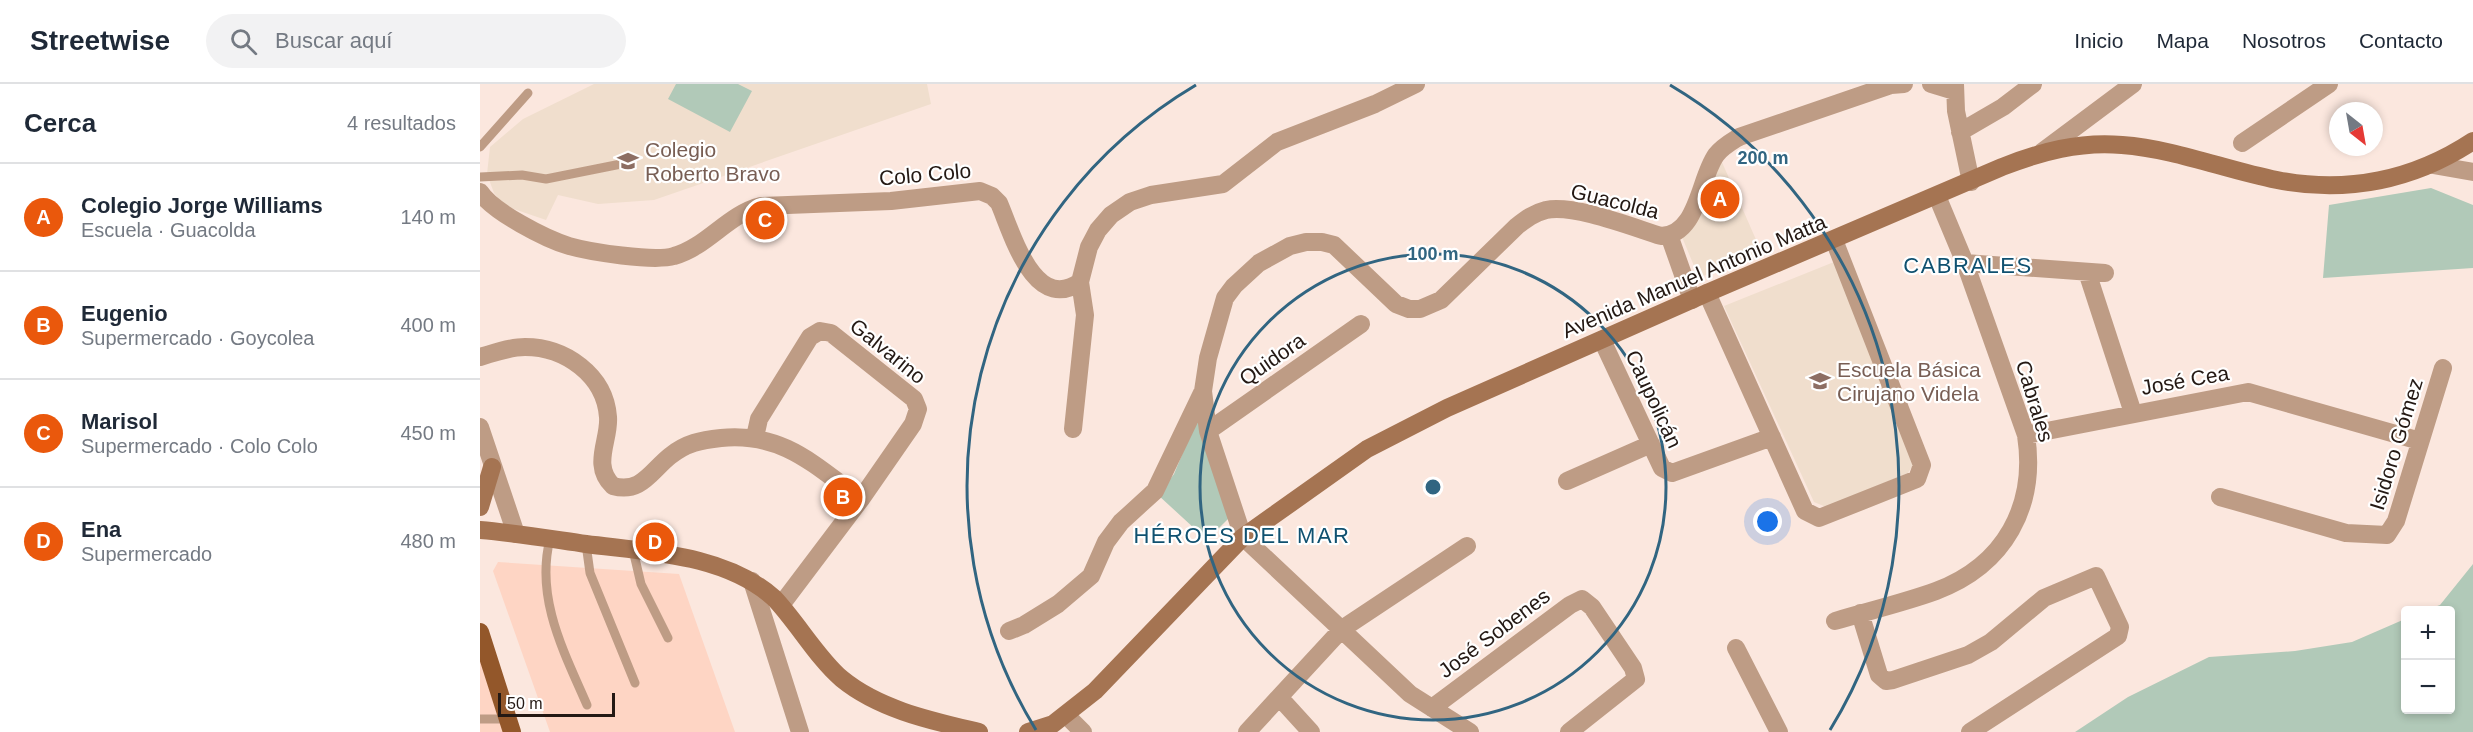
<!DOCTYPE html>
<html lang="es">
<head>
<meta charset="utf-8">
<style>
  :root { --surface:#fff; --page:#f2f2f3; --text:#1f2937; --muted:#747a83; --line:#e0e1e3; --accent:#ea580c }
  body { margin:0; font-family:Helvetica,sans-serif; background:var(--page); color:var(--text) }
  .controls { position:absolute; right:18px; bottom:18px; display:grid; overflow:hidden; border-radius:6px; box-shadow:0 3px 9px #0003 }
  .controls button { width:54px; height:54px; display:grid; place-items:center; padding:0; border:0; border-bottom:2px solid var(--line); background:var(--surface); color:var(--text); font:30px sans-serif }
  .compass { position:absolute; left:1849px; top:18px; width:54px; height:54px; border-radius:50%; background:var(--surface); box-shadow:0 3px 9px #0003; rotate:149deg }
  .scale { position:absolute; left:18px; bottom:15px; width:117px; box-sizing:border-box; padding-left:6px; border:3px solid #241914; border-top:0; font-size:16px; line-height:21px; white-space:nowrap; color:#241914; -webkit-text-stroke:4px #fff; paint-order:stroke }
  .you { position:absolute; left:1288px; top:438px; width:21px; height:21px; margin:-15px; border:4px solid #fff; border-radius:50%; background:#1a73e8; box-shadow:0 0 0 9px #1a73e833 }
  .badge { display:grid; place-items:center; width:39px; height:39px; border-radius:50%; background:var(--accent); color:#fff; font-size:20px; font-weight:700 }
  .pin { position:absolute; translate:-50% -50%; border:3px solid #fff; box-shadow:0 2px 6px #0006 }
  .list { margin:0; padding:0; list-style:none }
  h2 { display:flex; justify-content:space-between; align-items:center; height:78px; margin:0; padding:0 24px; font-size:26px }
  h2 small { font-size:20px; font-weight:400; color:var(--muted) }
  .list li { display:grid; grid-template-columns:39px 1fr auto; gap:18px; align-items:center; box-sizing:border-box; height:108px; padding:0 24px; border-top:2px solid var(--line) }
  .list b { display:block; font-size:22px; white-space:nowrap }
  .list p { margin:0; font-size:20px; white-space:nowrap; color:var(--muted) }
  .list em { font-size:20px; font-style:normal; color:var(--muted) }
  .icon { flex:none; width:33px; height:33px; fill:none; stroke:currentColor; stroke-width:2; stroke-linecap:round; stroke-linejoin:round }
  .map { position:relative; flex:none; width:1993px; height:648px; overflow:hidden }
  header { display:flex; align-items:center; gap:36px; box-sizing:border-box; height:84px; padding:0 30px; background:var(--surface); border-bottom:2px solid var(--line) }
  header strong { font-size:28px }
  nav { display:flex; gap:33px; margin-inline-start:auto; font-size:21px }
  .search { width:420px; height:54px; background:var(--page); display:flex; align-items:center; gap:15px; box-sizing:border-box; padding:0 21px; border-radius:33px; color:var(--muted); font-size:22px }
  main { display:flex }
  aside { flex:1; background:var(--surface) }
  .map>svg:first-child { display:block }
  .built { fill:#fed5c4 }
  .education { fill:#f0decd }
  .green { fill:#b1c9b8 }
  .lines { fill:none; stroke-linecap:round; stroke-linejoin:round }
  .service { stroke:#be9c85; stroke-width:9 }
  .minor { stroke:#be9c85; stroke-width:18 }
  .tertiary { stroke:#be9c85; stroke-width:18 }
  .secondary { stroke:#a57452; stroke-width:18 }
  .primary { stroke:#93572a; stroke-width:18 }
  .ring { fill:none; stroke:#316581; stroke-width:3 }
  .labels { text-anchor:middle; dominant-baseline:central; stroke-width:4.5; stroke-linejoin:round; paint-order:stroke }
  .education-label { font-size:21px; fill:#785e54; stroke:#fff; text-anchor:start }
  .street-label { font-size:21px; fill:#241914; stroke:#fff }
  .neighbourhood-label { font-size:22px; letter-spacing:1.5px; fill:#105170; stroke:#fff }
  .centre { fill:#316581; stroke:#fff; stroke-width:3 }
  .ring-label { font-size:18px; text-anchor:middle; font-weight:bold; fill:#316581; stroke:#fff; stroke-width:4.5; stroke-linejoin:round; paint-order:stroke }
</style>
</head>
<body>
<header>
<strong>Streetwise</strong>
<div class="search"><svg class="icon" aria-label="search" viewBox="0 0 24 24"><circle cx="10" cy="10" r="6"/><path d="M15 15l6 6"/></svg>Buscar aquí</div>
<nav><a>Inicio</a><a>Mapa</a><a>Nosotros</a><a>Contacto</a></nav>
</header>
<main>
<aside>
<h2>Cerca<small>4 resultados</small></h2>
<ul class="list">
<li><span class="badge">A</span><div><b>Colegio Jorge Williams</b><p>Escuela · Guacolda</p></div><em>140 m</em></li>
<li><span class="badge">B</span><div><b>Eugenio</b><p>Supermercado · Goycolea</p></div><em>400 m</em></li>
<li><span class="badge">C</span><div><b>Marisol</b><p>Supermercado · Colo Colo</p></div><em>450 m</em></li>
<li><span class="badge">D</span><div><b>Ena</b><p>Supermercado</p></div><em>480 m</em></li>
</ul>
</aside>
<div class="map">
<svg width="1993" height="648" viewBox="0 0 1993 648">
  <rect width="100%" height="100%" fill="#fbe7de"/>
  <!-- built -->
  <path class="built" d="M18,478L199,490L255,648H70L13,487Z
    M0,576L23,648H0Z"/>
  <!-- education -->
  <path class="education" d="M114,0H447L451,20L174,116L118,120L78,111L66,136L25,122L14,109L7,90L10,63L43,35Z
    M1241,76L1281,167L1219,194L1202,153Z
    M1354,178L1433,381L1428,389L1346,423L1334,418L1244,222Z"/>
  <!-- green -->
  <path class="green" d="M196,0H258L272,7L250,48L188,15Z
    M1951,104L1993,121V184L1843,194L1849,121Z
    M718,332L749,434L727,456L678,411L694,390Z
    M1993,480V648H1595L1648,613L1729,573L1815,567L1872,558L1925,535L1926,626H1970V526H1946L1960,521Z"/>
  <g class="lines">
    <!-- service -->
    <path class="service" d="M0,63L48,9
      M0,93L42,91L66,95L146,79
      M70,455C55,514 84,568 107,621
      M106,460L110,489L155,599
      M153,466L161,500L188,554
      M0,635H27"/>
    <!-- minor -->
    <path class="minor" d="M1451,0L1474,7
      M1475,0L1476,27L1491,98
      M1480,48L1523,23L1553,0
      M1762,59L1849,0
      M1562,68L1653,0
      M1953,81L1993,88
      M0,108C13,128 66,155 89,162C110,168 174,178 194,172C227,163 248,130 281,122L411,117L500,107L512,112L519,119C532,149 554,230 600,198L609,163L618,146L631,131L650,118L671,111L743,100L797,58L895,20L936,0
      M1189,151L1212,216
      M1485,179L1625,189
      M1607,188L1653,329
      M1227,209L1325,427L1339,434L1437,395L1442,381L1354,156
      M1122,256L1182,384L1192,389L1292,353
      M0,273C14,269 29,263 45,263C85,263 125,291 128,333C130,356 111,381 133,402C161,410 171,387 190,372C206,359 221,356 241,354C303,348 334,381 381,415
      M593,345L605,231L600,198
      M728,347L881,240
      M1546,351L1768,308L1940,357
      M275,353L279,335L330,253L340,247L351,249L434,315L438,325L433,340L381,415L301,521
      M1087,397L1171,360
      M1740,413L1866,449L1907,451L1916,437L1963,284
      M272,497L320,648
      M1380,529L1399,591L1406,597L1413,596L1488,571L1511,558L1564,514L1616,492L1640,543L1638,552L1490,648
      M1355,537C1388,527 1423,519 1456,507C1525,481 1557,422 1546,351L1485,179L1457,112
      M529,547L544,541L578,520L611,492L626,458L641,438L675,407L722,309
      M1256,564L1299,648
      M800,614L831,648
      M952,624L1090,521L1102,515L1112,523L1153,584L1156,595L1089,648
      M587,632L603,648
      M767,648L862,545L987,462
      M990,648L930,610L763,453L728,347L723,307L728,274L745,214L754,202L779,179L810,162L826,158H842L854,161L916,220L929,225H940L961,216L1037,142C1046,135 1054,129 1066,126C1094,120 1152,143 1181,152C1218,151 1219,95 1236,71C1242,63 1251,58 1259,53L1411,1L1424,0"/>
    <!-- tertiary -->
    <path class="tertiary" d="M0,343L36,450"/>
    <!-- secondary -->
    <path class="secondary" d="M0,423L12,383
      M0,446C35,449 71,455 106,460C168,468 245,470 294,514C317,538 338,575 362,595C400,626 453,637 499,648
      M548,648L573,640L615,607L763,453L887,365L967,324L1227,209L1522,83C1560,68 1600,57 1642,61C1695,65 1746,86 1797,96C1867,110 1934,96 1993,57"/>
    <!-- primary -->
    <path class="primary" d="M0,548L32,648"/>
  </g>
  <!-- distance rings -->
  <g class="ring">
    <circle cx="953" cy="403" r="233"/>
    <path d="M556 646A466 466 0 0 1 716 1M1190 1A466 466 0 0 1 1350 646"/>
  </g>
  <!-- icons -->
  <defs>
    <symbol id="school-bare" viewBox="-9 -9 18 18"><path d="M0-5L7-2L0 1L-7-2ZM-4 1L0 2.5L4 1V4Q0 6-4 4Z" fill="#8d6e63" stroke="#fff" stroke-width="2.5" paint-order="stroke"/></symbol>
  </defs>
  <g fill-rule="evenodd">
    <use href="#school-bare" x="133" y="62" width="30" height="30"/>
    <use href="#school-bare" x="1325" y="282" width="30" height="30"/>
  </g>
  <g class="labels">
    <!-- education labels -->
    <g class="education-label">
      <text x="165" y="65">Colegio<tspan x="165" dy="24">Roberto Bravo</tspan></text>
      <text x="1357" y="285">Escuela Básica<tspan x="1357" dy="24">Cirujano Videla</tspan></text>
    </g>
    <!-- street labels -->
    <g class="street-label">
      <text transform="translate(445 90) rotate(-5)">Colo Colo</text>
      <text transform="translate(1135 117) rotate(14)">Guacolda</text>
      <text transform="translate(1214 192) rotate(-23)">Avenida Manuel Antonio Matta</text>
      <text transform="translate(408 267) rotate(39)">Galvarino</text>
      <text transform="translate(792 275) rotate(-35)">Quidora</text>
      <text transform="translate(1705 296) rotate(-10)">José Cea</text>
      <text transform="translate(1174 315) rotate(65)">Caupolicán</text>
      <text transform="translate(1555 317) rotate(73)">Cabrales</text>
      <text transform="translate(1916 360) rotate(-73)">Isidoro Gómez</text>
      <text transform="translate(1014 549) rotate(-37)">José Sobenes</text>
    </g>
    <!-- neighbourhood labels -->
    <g class="neighbourhood-label">
      <text x="1488" y="181">CABRALES</text>
      <text x="762" y="451">HÉROES DEL MAR</text>
    </g>
  </g>
  <circle cx="953" cy="403" r="9" class="centre"/>
  <g class="ring-label">
    <text x="1283" y="80">200 m</text>
    <text x="953" y="176">100 m</text>
  </g>
</svg>
<div class="controls">
<button>+</button>
<button>−</button>
</div>
<svg class="compass" viewBox="-18 -18 36 36"><path d="M0-13l5 13h-10z" fill="#e53935"/><path d="M0 13l5-13h-10z" fill="#747a83"/></svg>
<div class="scale">50 m</div>
<div class="you"></div>
<div class="pin badge" style="left:1240px;top:115px">A</div>
<div class="pin badge" style="left:363px;top:413px">B</div>
<div class="pin badge" style="left:285px;top:136px">C</div>
<div class="pin badge" style="left:175px;top:458px">D</div>
</div>
</main>
</body>
</html>
